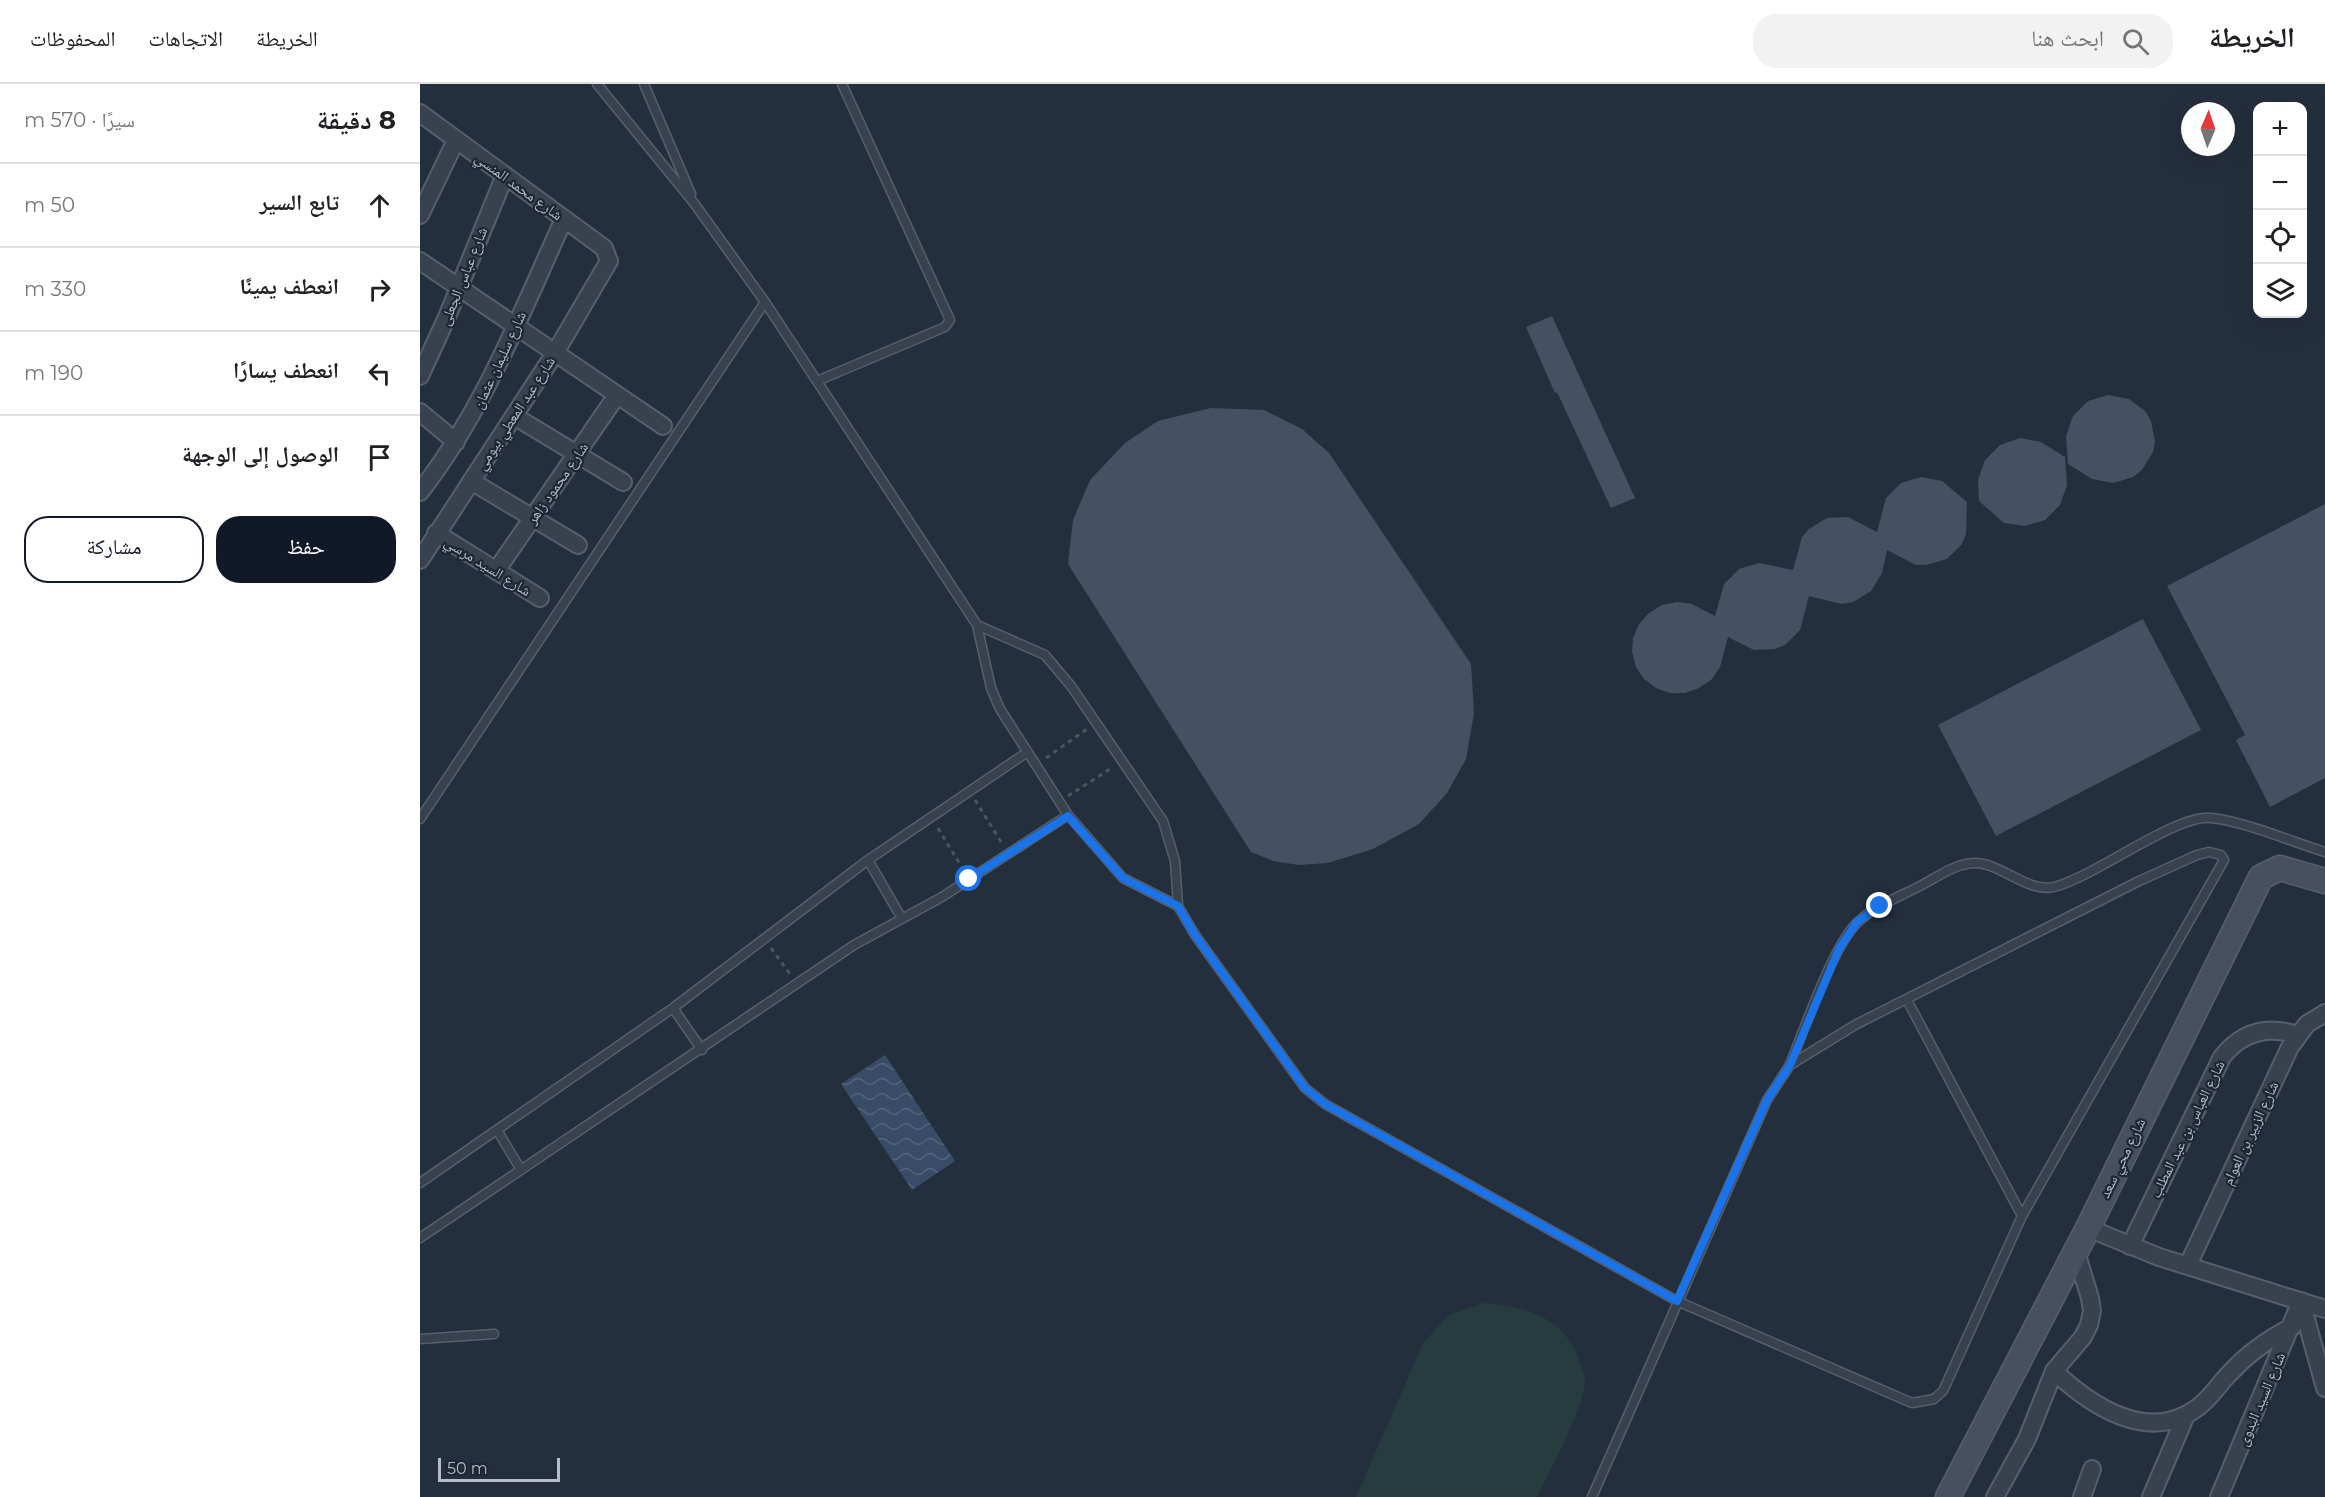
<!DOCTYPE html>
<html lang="ar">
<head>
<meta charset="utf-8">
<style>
  :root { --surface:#fff; --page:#f2f2f2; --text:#202124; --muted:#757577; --line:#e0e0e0; --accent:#111827 }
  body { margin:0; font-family:Montserrat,"Noto Naskh Arabic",sans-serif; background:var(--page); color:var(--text); direction:rtl }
  .controls { position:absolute; right:18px; top:18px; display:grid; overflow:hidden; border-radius:12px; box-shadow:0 6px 24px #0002 }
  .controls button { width:54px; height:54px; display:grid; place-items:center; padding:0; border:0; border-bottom:2px solid var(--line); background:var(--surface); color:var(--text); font:30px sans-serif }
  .compass { position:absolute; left:1761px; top:18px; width:54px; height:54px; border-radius:50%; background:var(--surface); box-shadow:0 6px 24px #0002; rotate:2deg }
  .scale { position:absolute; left:18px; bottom:15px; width:122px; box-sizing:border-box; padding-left:6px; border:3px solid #b4bcc9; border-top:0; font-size:16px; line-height:21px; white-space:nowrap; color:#b4bcc9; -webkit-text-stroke:4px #1d2633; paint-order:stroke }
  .stop { position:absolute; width:18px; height:18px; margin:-14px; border:4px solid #1a73e8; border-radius:50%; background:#fff }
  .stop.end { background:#1a73e8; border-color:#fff; box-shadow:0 2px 6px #0008 }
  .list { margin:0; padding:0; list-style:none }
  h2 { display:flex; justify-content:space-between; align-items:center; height:78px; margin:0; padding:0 24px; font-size:26px }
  h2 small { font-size:20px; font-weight:400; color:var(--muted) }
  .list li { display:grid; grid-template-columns:39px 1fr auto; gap:18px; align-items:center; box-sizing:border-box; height:84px; padding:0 24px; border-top:2px solid var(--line) }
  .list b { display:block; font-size:22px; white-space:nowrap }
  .list em { font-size:20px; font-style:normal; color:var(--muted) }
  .actions { display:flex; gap:12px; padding:18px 24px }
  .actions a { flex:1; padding:14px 0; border:2px solid var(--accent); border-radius:24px; text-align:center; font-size:21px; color:var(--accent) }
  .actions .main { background:var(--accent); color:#fff }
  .icon { flex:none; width:33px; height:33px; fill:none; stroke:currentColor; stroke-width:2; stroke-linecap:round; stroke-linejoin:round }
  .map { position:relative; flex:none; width:1905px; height:1413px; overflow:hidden; direction:ltr }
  header { display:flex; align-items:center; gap:36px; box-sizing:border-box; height:84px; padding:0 30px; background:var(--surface); border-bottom:2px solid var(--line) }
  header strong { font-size:28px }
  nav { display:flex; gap:33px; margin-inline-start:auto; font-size:21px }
  .search { width:420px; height:54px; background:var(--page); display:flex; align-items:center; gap:15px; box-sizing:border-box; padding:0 21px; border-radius:24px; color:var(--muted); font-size:22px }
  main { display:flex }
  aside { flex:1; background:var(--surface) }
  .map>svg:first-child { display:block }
  .green { fill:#263c3f }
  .water { fill:url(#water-waves) }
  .building { fill:#455162 }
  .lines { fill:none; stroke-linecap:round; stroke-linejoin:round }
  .lane-casing { stroke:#565f6c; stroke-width:11 }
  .street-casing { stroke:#565f6c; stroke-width:20 }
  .secondary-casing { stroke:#565f6c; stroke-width:27 }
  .path { stroke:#44595c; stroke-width:3; stroke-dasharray:4.5 4.5; stroke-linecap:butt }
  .lane { stroke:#38414e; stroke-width:8 }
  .street { stroke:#38414e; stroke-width:16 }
  .secondary { stroke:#465061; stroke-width:24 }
  .route { stroke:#1a73e8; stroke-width:8 }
  .labels { text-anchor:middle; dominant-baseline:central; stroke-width:4.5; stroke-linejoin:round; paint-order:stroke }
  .street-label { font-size:15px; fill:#b4bcc9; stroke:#1d2633 }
</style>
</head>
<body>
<header>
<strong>الخريطة</strong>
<div class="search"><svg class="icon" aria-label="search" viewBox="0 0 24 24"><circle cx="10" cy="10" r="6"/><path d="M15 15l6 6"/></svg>ابحث هنا</div>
<nav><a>الخريطة</a><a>الاتجاهات</a><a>المحفوظات</a></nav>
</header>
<main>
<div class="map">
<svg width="1905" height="1413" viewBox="0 0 1905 1413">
  <defs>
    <pattern id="water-waves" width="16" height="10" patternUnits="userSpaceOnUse" patternTransform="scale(1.5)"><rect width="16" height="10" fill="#394c67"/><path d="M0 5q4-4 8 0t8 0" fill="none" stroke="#53647b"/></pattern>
  </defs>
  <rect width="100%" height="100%" fill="#242f3e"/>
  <!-- green -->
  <path class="green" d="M1064,1219C1105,1222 1145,1234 1159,1276C1161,1282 1165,1289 1165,1294C1166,1322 1130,1385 1117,1413H936L1003,1259L1029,1231Z"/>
  <!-- water -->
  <path class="water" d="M465,971L535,1077L492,1106L421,1000Z"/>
  <!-- building -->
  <path class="building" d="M1132,232L1215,414L1191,424L1137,308L1135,309L1106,243Z
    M1688,311L1709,315L1726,328L1731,337L1735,358L1733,368L1722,386L1713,393L1693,399L1672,395L1648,380L1646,352L1653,332L1668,317Z
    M791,324L844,326L882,345L909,369L1051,580L1054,629L1046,675L1027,709L999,740L953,765L908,779L879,781L853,777L831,768L648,480L653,436L670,396L705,359L738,337Z
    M1600,354L1621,358L1645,373L1647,401L1640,421L1625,436L1605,442L1584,439L1559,417L1558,396L1565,376L1580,361Z
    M1501,393L1522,397L1547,418L1546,450L1542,460L1527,475L1506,481H1496L1467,466L1462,489L1451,507L1433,518L1422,520L1389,512L1380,546L1365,561L1355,565L1334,566L1308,553L1300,583L1291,596L1279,604L1265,609H1250L1236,604L1224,595L1216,583L1212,568L1213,554L1219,540L1229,529L1242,521L1257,518L1272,520L1295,532L1304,500L1319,485L1339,479L1373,486L1382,453L1389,445L1407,434L1428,433L1457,448L1466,414L1481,399Z
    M1905,420V694L1850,723L1816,656L1825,651L1747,502Z
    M1723,535L1781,646L1576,752L1518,641Z"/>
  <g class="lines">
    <defs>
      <path id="lane" d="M177,0L274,119L345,218L557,541L571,604L580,625L648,731L703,794L758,822
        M224,0L271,110
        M397,297L525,243L530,236L422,0
        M557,541L625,571L651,602L743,737L755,777L758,822L775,851L885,1004L905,1020L1257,1217L1492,1319L1514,1315L1523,1307L1602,1132L1804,776L1801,771L1789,768L1777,771L1719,797L1435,941L1370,981L1347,1016L1172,1413
        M0,735L345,218
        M448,776L481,833
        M1487,916L1602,1132
        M253,924L282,966
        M1370,980C1384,947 1414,858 1439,837C1457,821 1481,812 1502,801C1519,792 1536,779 1556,779C1582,780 1608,809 1634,803C1676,792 1756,730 1791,734C1823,737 1873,758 1905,768
        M77,1046L101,1086
        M0,1099L253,924L448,776L606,669
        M0,1154L434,861L522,813L648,731
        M0,1255L74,1250"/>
      <path id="street" d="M0,29L184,164L189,177L135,269L0,476
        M0,131L36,56
        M0,177L243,342
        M0,292L27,233L85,91
        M0,328L36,358
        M94,332L203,398
        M51,397L158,461
        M0,408C64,326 101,229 144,135
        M16,449L120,514
        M76,487L197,311
        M1668,1144L1739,1173L1905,1225
        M1710,1162L1802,973C1822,948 1847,941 1877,951
        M1768,1181L1870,963L1887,940L1905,929
        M1881,1217L1905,1304
        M1634,1287C1671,1322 1728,1360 1777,1324C1790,1315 1798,1301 1809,1290C1827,1270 1848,1255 1872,1243
        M1575,1413L1607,1355L1634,1287L1663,1253L1669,1241L1672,1227L1670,1214L1656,1168
        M1662,1413L1672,1385
        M1731,1413L1766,1331
        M1799,1413L1881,1217"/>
      <path id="secondary" d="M1528,1413L1668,1144L1841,793L1860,784L1905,797"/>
    </defs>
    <!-- lane casing -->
    <use href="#lane" class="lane-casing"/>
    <!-- street casing -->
    <use href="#street" class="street-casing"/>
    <!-- secondary casing -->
    <use href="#secondary" class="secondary-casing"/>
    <!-- path -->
    <path class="path" d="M626,674L667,645
      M648,712L693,683
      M555,716L583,761
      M518,744L544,787
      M351,864L370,890"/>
    <!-- lane -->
    <use href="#lane" class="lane"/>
    <!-- street -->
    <use href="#street" class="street"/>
    <!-- secondary -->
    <use href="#secondary" class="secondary"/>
  </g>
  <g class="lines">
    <!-- route -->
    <path class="route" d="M549,795L648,732L703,794L758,822L775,851L885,1004L905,1020L1257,1217L1347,1016L1370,981L1419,865L1437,838L1460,822"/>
  </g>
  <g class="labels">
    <!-- street labels -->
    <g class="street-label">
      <text transform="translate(99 102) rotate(36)">شارع محمد المنسي</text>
      <text transform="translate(43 192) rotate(-68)">شارع عباس الجعلى</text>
      <text transform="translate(79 276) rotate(-65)">شارع سليمان عثمان</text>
      <text transform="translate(95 329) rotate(-57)">شارع عبد المعطي بيومي</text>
      <text transform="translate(137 399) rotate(-55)">شارع محمود زاهر</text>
      <text transform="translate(68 482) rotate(32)">شارع السيد مرسي</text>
      <text transform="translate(1767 1045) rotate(-64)">شارع العباس بن عبد المطلب</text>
      <text transform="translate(1830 1049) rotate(-65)">شارع الزبير بن العوام</text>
      <text transform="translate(1702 1074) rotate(-64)">شارع محي سعد</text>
      <text transform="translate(1841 1315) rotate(-67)">شارع السيد البدوى</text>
    </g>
  </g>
</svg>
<div class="controls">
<button>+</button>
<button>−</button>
<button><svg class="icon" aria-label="locate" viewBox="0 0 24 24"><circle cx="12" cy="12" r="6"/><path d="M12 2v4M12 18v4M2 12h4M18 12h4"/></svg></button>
<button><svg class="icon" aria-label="layers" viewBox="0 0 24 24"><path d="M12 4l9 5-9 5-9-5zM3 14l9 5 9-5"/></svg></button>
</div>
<svg class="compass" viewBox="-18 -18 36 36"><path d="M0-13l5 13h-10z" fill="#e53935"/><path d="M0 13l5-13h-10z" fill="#757577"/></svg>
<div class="scale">50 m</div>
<div class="stop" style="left:549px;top:795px"></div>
<div class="stop end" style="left:1460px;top:822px"></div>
</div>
<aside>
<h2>8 دقيقة<small>سيرًا · 570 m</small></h2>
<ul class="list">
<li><svg class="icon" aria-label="ahead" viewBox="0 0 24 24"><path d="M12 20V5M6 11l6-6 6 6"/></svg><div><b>تابع السير</b></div><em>50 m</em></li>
<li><svg class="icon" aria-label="right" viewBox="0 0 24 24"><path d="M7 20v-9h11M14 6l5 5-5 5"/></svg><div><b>انعطف يمينًا</b></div><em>330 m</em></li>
<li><svg class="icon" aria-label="left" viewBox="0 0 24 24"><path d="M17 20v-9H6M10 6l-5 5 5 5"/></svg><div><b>انعطف يسارًا</b></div><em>190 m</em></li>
<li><svg class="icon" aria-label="arrive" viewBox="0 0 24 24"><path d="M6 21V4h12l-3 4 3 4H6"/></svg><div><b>الوصول إلى الوجهة</b></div></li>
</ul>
<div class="actions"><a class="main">حفظ</a><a>مشاركة</a></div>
</aside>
</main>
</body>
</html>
